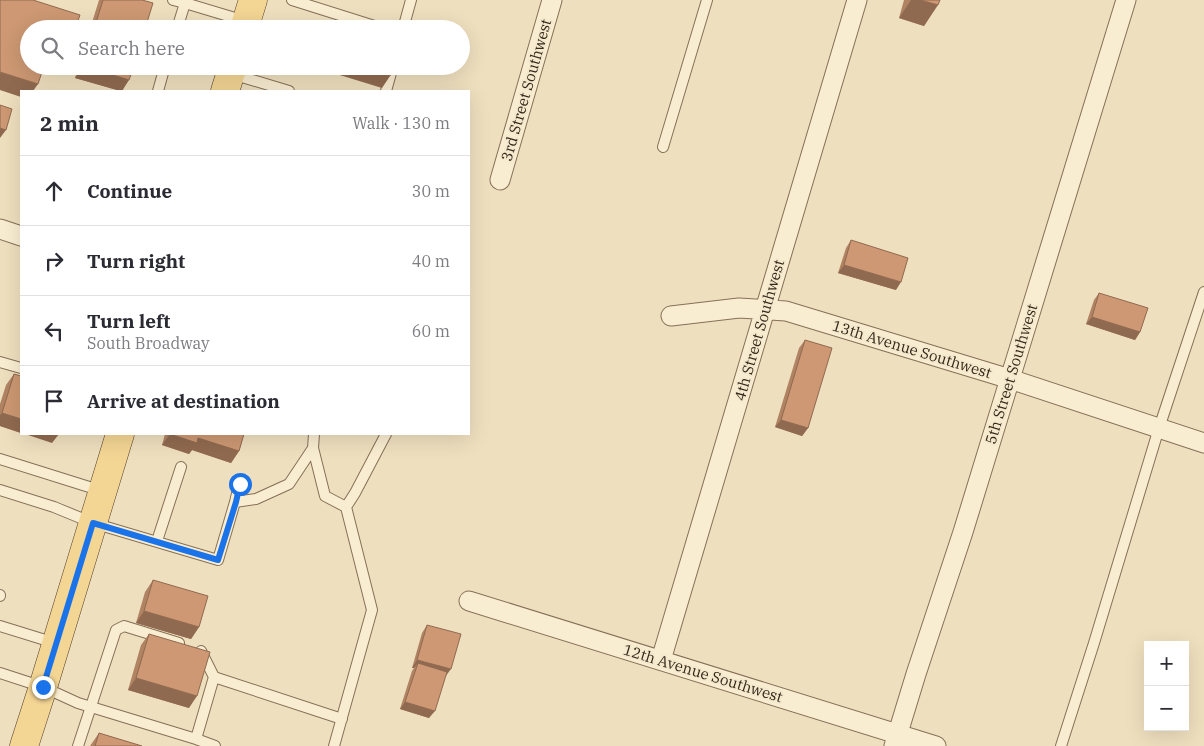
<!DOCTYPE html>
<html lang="en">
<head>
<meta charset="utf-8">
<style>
  :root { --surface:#fff; --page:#f7f7f7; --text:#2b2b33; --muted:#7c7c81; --line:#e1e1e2 }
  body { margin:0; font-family:"IBM Plex Serif",serif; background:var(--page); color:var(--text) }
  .controls { position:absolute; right:15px; bottom:15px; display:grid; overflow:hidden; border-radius:0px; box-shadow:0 5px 20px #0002 }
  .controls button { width:45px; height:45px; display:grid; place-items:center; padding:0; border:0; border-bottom:1px solid var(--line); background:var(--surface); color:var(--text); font:25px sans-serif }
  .stop { position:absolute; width:15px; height:15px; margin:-11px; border:4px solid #1a73e8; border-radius:50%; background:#fff }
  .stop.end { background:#1a73e8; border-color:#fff; box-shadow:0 1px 5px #0008 }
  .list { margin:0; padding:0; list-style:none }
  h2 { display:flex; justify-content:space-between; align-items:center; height:65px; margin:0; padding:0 20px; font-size:21px }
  h2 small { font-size:16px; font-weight:400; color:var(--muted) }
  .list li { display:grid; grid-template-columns:32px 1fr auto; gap:15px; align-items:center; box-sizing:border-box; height:70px; padding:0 20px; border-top:1px solid var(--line) }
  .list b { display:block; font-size:19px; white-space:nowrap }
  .list p { margin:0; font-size:16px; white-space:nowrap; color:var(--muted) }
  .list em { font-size:16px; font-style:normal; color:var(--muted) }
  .icon { flex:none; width:28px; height:28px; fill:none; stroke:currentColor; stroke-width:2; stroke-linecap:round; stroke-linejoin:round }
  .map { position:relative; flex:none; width:1204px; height:746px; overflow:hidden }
  .search { position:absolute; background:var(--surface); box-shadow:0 5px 20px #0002; left:20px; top:20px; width:450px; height:55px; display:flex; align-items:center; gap:12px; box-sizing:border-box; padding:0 18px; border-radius:28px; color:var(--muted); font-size:19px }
  .panel { position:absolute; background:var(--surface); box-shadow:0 5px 20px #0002; left:20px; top:90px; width:450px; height:345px; border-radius:0px }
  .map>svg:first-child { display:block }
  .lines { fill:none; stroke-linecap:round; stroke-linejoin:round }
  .lane-casing { stroke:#867057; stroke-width:12 }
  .street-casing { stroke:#867057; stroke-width:21 }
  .primary-casing { stroke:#533e2b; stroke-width:29 }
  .lane { stroke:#f9edd1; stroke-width:10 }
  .street { stroke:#f9edd1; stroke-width:19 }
  .primary { stroke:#f3d594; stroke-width:28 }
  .wall { fill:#b08363 }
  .shaded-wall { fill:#906a50 }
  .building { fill:#cd9873; stroke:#906a50 }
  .route { stroke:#1a73e8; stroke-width:6 }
  .labels { text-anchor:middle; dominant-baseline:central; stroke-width:4; stroke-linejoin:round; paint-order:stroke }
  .street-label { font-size:15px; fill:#35281b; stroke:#f5e9cd }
</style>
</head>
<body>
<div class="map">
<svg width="1204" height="746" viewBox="0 0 1204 746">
  <rect width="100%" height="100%" fill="#eedfbe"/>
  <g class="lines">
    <defs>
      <path id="lane" d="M173,0L185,3L177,29
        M292,0L384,29
        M185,3L245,21
        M403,29L411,0
        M232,74L289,91
        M158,91L165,66
        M386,91L393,66
        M663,147L707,0
        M0,362L21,368
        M314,434L313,448L325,496L346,507
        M0,459L102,491
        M0,490L54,507L93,523L218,560L235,502L239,485
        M235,502L256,499L289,484L313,448
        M346,507L355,493L386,434
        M157,541L181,467
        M0,595V596
        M0,626L55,643
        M0,673L43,687L78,703L196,739L215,746
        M214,677L342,719
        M196,739L214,677L201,651
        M78,746L116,630L124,626L179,643
        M334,746L372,610L346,507
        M1061,746L1094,643L1159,428L1204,292"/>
      <path id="street" d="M500,180L552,0
        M0,229L21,236
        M671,316L739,308L786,311L1010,379L1204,443
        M469,601L936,746
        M661,660L857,0
        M894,746L916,674L963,532L1126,0"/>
      <path id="primary" d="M244,29L253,0
        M225,91L233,66
        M24,746L43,687L120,434"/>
    </defs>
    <!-- lane casing -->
    <use href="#lane" class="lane-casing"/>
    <!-- street casing -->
    <use href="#street" class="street-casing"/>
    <!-- primary casing -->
    <use href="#primary" class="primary-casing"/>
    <!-- lane -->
    <use href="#lane" class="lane"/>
    <!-- street -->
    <use href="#street" class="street"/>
    <!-- primary -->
    <use href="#primary" class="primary"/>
  </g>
  <!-- wall -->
  <path class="wall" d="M99,0H142L145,29H90Z
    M904,0H940L924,26L899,18Z
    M79,66H134L122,91L75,78Z
    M851,240L896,290L838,273L846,248Z
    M1099,293L1140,332L1135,340L1086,324L1094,300Z
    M805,340L808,428L802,436L775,427L799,348Z
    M14,374L21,433L0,426V404L6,385Z
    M165,434H244L239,451L231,463L192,450L189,454L162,445Z
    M153,580L199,627L191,639L136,623L145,592Z
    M427,625L445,677L429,718L400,709L412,671L414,668H412L422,633Z
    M149,634L189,708L128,690L141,645Z
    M99,733L142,746H90Z"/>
  <!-- shaded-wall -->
  <path class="shaded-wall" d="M911,0H920L938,5L924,26L899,18Z
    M40,66H60L56,71Z
    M83,66L129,80L122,91H120L75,78Z
    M319,66H356L390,76L382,88L317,68Z
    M0,72L38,84L33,91H21V97L0,90Z
    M0,128L6,130L0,138Z
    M844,265L901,282L896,290L838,273Z
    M1092,317L1140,332L1135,340L1086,324Z
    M2,413L21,419V433L0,426V415Z
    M781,420L808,428L802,436L775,427Z
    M25,434H59L52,443Z
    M170,434L198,438L239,451L231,463L192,450L189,454L162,445Z
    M144,611L199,627L191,639L136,623Z
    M417,660L451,669L445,677L418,663L414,668H412Z
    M136,678L197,696L189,708L128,690Z
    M405,702L435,711L429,718L400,709Z"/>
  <!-- building -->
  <path class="building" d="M0,0H33L80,15L75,29H29V66H44L38,84L0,72Z
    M103,0H142L153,3L145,29H94Z
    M920,0H940L938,5Z
    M336,23L355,29H334Z
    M84,66H134L129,80Z
    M356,66H393L390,76Z
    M0,105L12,109L6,130L0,128Z
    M851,240L908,258L901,282L844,265Z
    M1099,293L1148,308L1140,332L1092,317Z
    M805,340L832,348L808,428L781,420Z
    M14,374L21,376V419L2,413Z
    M170,434H244L239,451L198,438L197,443Z
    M153,580L208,596L199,627L144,611Z
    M427,625L461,634L451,669L417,660Z
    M149,634L210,652L197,696L136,678Z
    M418,663L447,672L435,711L405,702Z
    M99,733L142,746H95Z"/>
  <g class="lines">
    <!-- route -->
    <path class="route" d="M43,687L93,523L218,560L236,502L240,484"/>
  </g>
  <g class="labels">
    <!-- street labels -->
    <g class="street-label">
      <text transform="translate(526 90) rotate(-74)">3rd Street Southwest</text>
      <text transform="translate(759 330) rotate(-74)">4th Street Southwest</text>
      <text transform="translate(912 349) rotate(17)">13th Avenue Southwest</text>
      <text transform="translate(1011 374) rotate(-73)">5th Street Southwest</text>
      <text transform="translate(703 673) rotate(17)">12th Avenue Southwest</text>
    </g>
  </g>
</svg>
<div class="controls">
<button>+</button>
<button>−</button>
</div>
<div class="stop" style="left:240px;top:484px"></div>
<div class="stop end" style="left:43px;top:687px"></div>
<div class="search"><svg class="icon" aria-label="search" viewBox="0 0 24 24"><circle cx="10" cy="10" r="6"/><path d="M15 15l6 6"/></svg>Search here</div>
<section class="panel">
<h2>2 min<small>Walk · 130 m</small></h2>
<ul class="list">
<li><svg class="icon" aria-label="ahead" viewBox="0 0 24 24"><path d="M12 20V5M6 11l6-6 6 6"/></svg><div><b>Continue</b></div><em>30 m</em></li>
<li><svg class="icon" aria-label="right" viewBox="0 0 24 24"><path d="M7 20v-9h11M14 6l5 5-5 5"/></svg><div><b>Turn right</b></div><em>40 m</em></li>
<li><svg class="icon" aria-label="left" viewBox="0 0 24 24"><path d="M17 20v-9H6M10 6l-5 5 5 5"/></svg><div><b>Turn left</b><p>South Broadway</p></div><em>60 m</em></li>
<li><svg class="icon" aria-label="arrive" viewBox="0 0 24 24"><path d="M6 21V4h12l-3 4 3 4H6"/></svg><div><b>Arrive at destination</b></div></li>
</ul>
</section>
</div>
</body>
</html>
